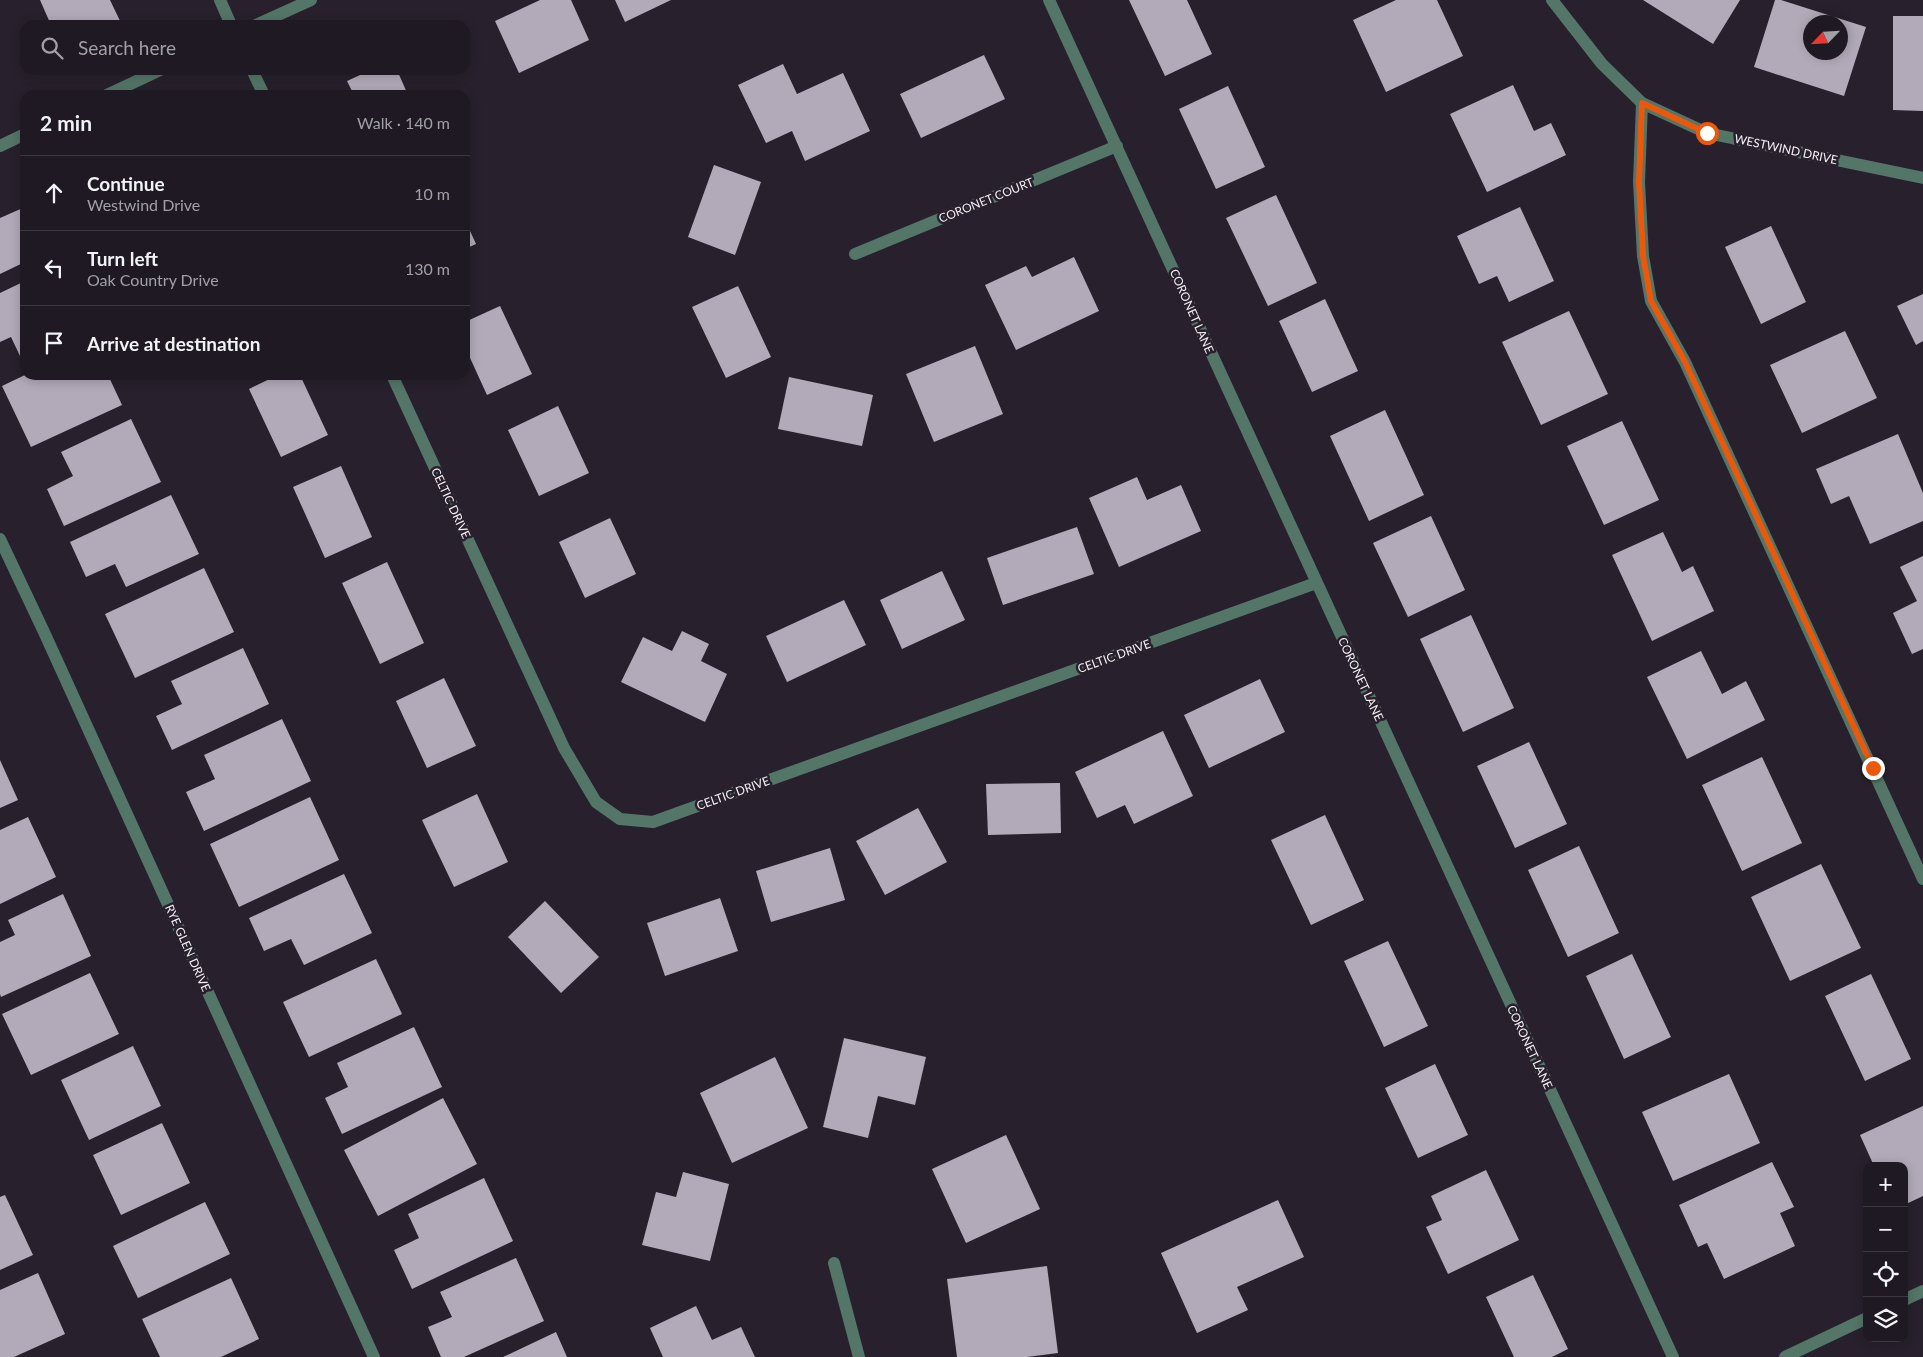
<!DOCTYPE html>
<html lang="en">
<head>
<meta charset="utf-8">
<style>
  :root { --surface:#1e1922; --page:#26222a; --text:#f1f3f6; --muted:#a1a0a5; --line:#3c3840 }
  body { margin:0; font-family:Lato,sans-serif; background:var(--page); color:var(--text) }
  .controls { position:absolute; right:15px; bottom:15px; display:grid; overflow:hidden; border-radius:10px; box-shadow:0 2px 12px #0003 }
  .controls button { width:45px; height:45px; display:grid; place-items:center; padding:0; border:0; border-bottom:1px solid var(--line); background:var(--surface); color:var(--text); font:25px sans-serif }
  .compass { position:absolute; left:1803px; top:15px; width:45px; height:45px; border-radius:50%; background:var(--surface); box-shadow:0 2px 12px #0003; rotate:245deg }
  .stop { position:absolute; width:15px; height:15px; margin:-11px; border:4px solid #ea580c; border-radius:50%; background:#fff }
  .stop.end { background:#ea580c; border-color:#fff; box-shadow:0 1px 5px #0008 }
  .list { margin:0; padding:0; list-style:none }
  h2 { display:flex; justify-content:space-between; align-items:center; height:65px; margin:0; padding:0 20px; font-size:21px }
  h2 small { font-size:16px; font-weight:400; color:var(--muted) }
  .list li { display:grid; grid-template-columns:32px 1fr auto; gap:15px; align-items:center; box-sizing:border-box; height:75px; padding:0 20px; border-top:1px solid var(--line) }
  .list b { display:block; font-size:19px; white-space:nowrap }
  .list p { margin:0; font-size:16px; white-space:nowrap; color:var(--muted) }
  .list em { font-size:16px; font-style:normal; color:var(--muted) }
  .icon { flex:none; width:28px; height:28px; fill:none; stroke:currentColor; stroke-width:2; stroke-linecap:round; stroke-linejoin:round }
  .map { position:relative; flex:none; width:1923px; height:1357px; overflow:hidden }
  .search { position:absolute; background:var(--surface); box-shadow:0 2px 12px #0003; left:20px; top:20px; width:450px; height:55px; display:flex; align-items:center; gap:12px; box-sizing:border-box; padding:0 18px; border-radius:15px; color:var(--muted); font-size:19px }
  .panel { position:absolute; background:var(--surface); box-shadow:0 2px 12px #0003; left:20px; top:90px; width:450px; height:290px; border-radius:15px }
  .map>svg:first-child { display:block }
  .building { fill:#b3aab9; fill-rule:evenodd }
  .lines { fill:none; stroke-linecap:round; stroke-linejoin:round }
  .minor { stroke:#537668; stroke-width:12 }
  .tertiary { stroke:#537668; stroke-width:12 }
  .route { stroke:#ea580c; stroke-width:6 }
  .labels { text-anchor:middle; dominant-baseline:central; stroke-width:5; stroke-linejoin:round; paint-order:stroke }
  .street-label { font-size:12px; fill:#f4eff7; stroke:#28212d }
</style>
</head>
<body>
<div class="map">
<svg width="1923" height="1357" viewBox="0 0 1923 1357">
  <rect width="100%" height="100%" fill="#28212d"/>
  <!-- building -->
  <path class="building" d="M40,0H110L122,25H51Z
    M540,0H571L589,40L519,73L495,21Z
    M615,0H671L625,22Z
    M1129,0H1187L1212,54L1165,76Z
    M1396,0H1437L1463,56L1386,92L1353,20Z
    M1643,0H1740L1713,44Z
    M1775,0H1781L1866,27L1844,96L1754,67ZM1810,22H1840V52H1810Z
    M1893,16H1923V111L1893,110Z
    M984,55L1005,99L921,138L900,94Z
    M783,64L797,94L843,73L870,131L805,161L792,131L766,143L738,85Z
    M371,70H397L408,95H354L347,81Z
    M1513,85L1534,131L1551,123L1566,155L1487,192L1450,114Z
    M1228,86L1265,167L1216,189L1179,109Z
    M714,165L761,182L735,255L688,237Z
    M1276,195L1317,283L1268,306L1226,218Z
    M25,207V262L0,274V218Z
    M1520,207L1554,281L1509,302L1497,276L1479,284L1457,236Z
    M465,220L476,244L465,249Z
    M1771,226L1806,302L1761,324L1725,247Z
    M1074,257L1099,311L1016,350L985,285L1026,266L1032,277Z
    M25,281V354L20,356L11,337L0,342V293Z
    M738,286L771,357L726,378L692,307Z
    M1923,294V341L1916,345L1897,306Z
    M1325,299L1358,371L1312,392L1279,321Z
    M500,306L532,374L487,395L465,347V322Z
    M1569,311L1608,394L1541,425L1502,342Z
    M1845,331L1877,398L1802,433L1770,365Z
    M975,346L1003,414L934,442L906,374Z
    M25,375H108L122,405L31,447L2,386Z
    M278,375H300L328,435L281,457L249,389Z
    M789,377L873,395L862,446L778,429Z
    M558,406L589,473L539,496L508,430Z
    M1385,410L1424,495L1369,521L1330,436Z
    M131,419L161,482L64,526L47,489L73,476L61,452Z
    M1622,421L1659,500L1604,525L1567,446Z
    M1898,434L1923,493V521L1870,544L1849,496L1831,504L1816,469Z
    M341,466L372,537L325,558L293,487Z
    M1137,477L1147,500L1181,485L1201,531L1119,567L1089,498Z
    M171,495L199,554L126,587L115,564L86,577L70,542Z
    M1431,516L1465,590L1408,617L1373,543Z
    M610,518L636,574L585,598L559,542Z
    M1077,527L1094,574L1003,605L987,558Z
    M1663,532L1682,572L1693,566L1714,611L1652,641L1612,555Z
    M1923,556V649L1912,654L1893,613L1917,601L1900,567Z
    M387,562L424,643L380,664L342,583Z
    M204,568L234,632L135,678L105,614Z
    M942,571L965,620L902,649L880,600Z
    M844,600L866,645L787,682L766,636Z
    M1471,615L1514,708L1463,732L1420,639Z
    M682,631L709,644L701,661L727,674L705,722L621,682L643,637L672,651Z
    M243,648L269,704L172,750L156,716L182,704L171,681Z
    M1701,651L1722,694L1746,681L1765,720L1687,759L1647,677Z
    M444,678L476,746L427,768L396,701Z
    M1260,679L1285,732L1209,768L1184,715Z
    M282,719L311,781L204,831L186,792L215,779L204,755Z
    M1163,731L1193,796L1134,824L1125,805L1097,818L1075,772Z
    M1529,742L1567,824L1515,848L1477,766Z
    M1762,757L1802,843L1742,871L1702,785Z
    M0,760L18,800L0,808Z
    M1060,783L1061,833L988,835L986,784Z
    M477,794L508,862L454,887L422,820Z
    M310,797L339,860L239,907L210,844Z
    M918,808L947,862L885,895L856,841Z
    M1325,815L1364,900L1311,925L1271,840Z
    M28,817L56,877L0,904V830Z
    M1579,846L1619,933L1568,957L1528,870Z
    M830,848L845,900L771,922L756,871Z
    M1821,864L1861,948L1790,981L1751,897Z
    M344,874L372,933L304,965L291,939L264,951L249,918Z
    M63,894L91,956L1,997L0,994V942L15,935L8,920Z
    M720,898L738,951L665,976L647,923Z
    M545,901L599,957L561,993L508,937Z
    M1388,941L1428,1026L1384,1047L1344,961Z
    M1632,954L1671,1037L1624,1059L1586,976Z
    M376,959L402,1014L309,1057L283,1002Z
    M90,973L119,1034L31,1075L2,1014Z
    M1871,974L1911,1059L1865,1081L1825,996Z
    M414,1027L442,1087L342,1134L325,1098L348,1087L337,1063Z
    M844,1038L926,1057L915,1105L878,1096L868,1138L823,1127Z
    M133,1046L161,1106L89,1140L61,1080Z
    M775,1057L808,1128L732,1163L700,1093Z
    M1435,1064L1468,1135L1418,1158L1385,1088Z
    M1729,1074L1760,1143L1673,1181L1642,1112Z
    M443,1098L477,1164L378,1216L344,1150Z
    M1923,1106V1196L1904,1205V1166H1874L1860,1135Z
    M162,1123L190,1183L121,1215L93,1155Z
    M1006,1135L1040,1209L966,1243L932,1169Z
    M1772,1162L1794,1207L1780,1213L1795,1246L1724,1279L1707,1243L1698,1247L1679,1205Z
    M1486,1170L1519,1240L1448,1274L1426,1227L1442,1220L1431,1196Z
    M683,1172L729,1184L710,1261L642,1245L656,1192L676,1197Z
    M484,1178L513,1241L412,1289L394,1250L419,1238L408,1214Z
    M5,1195L33,1255L0,1270V1197Z
    M1278,1200L1304,1257L1237,1287L1248,1310L1197,1333L1161,1253Z
    M205,1202L230,1254L138,1298L113,1246Z
    M516,1258L544,1321L464,1357H441L428,1327L452,1317L440,1292Z
    M1047,1266L1058,1353L1027,1357H957L947,1279Z
    M38,1273L65,1334L14,1357H0V1290Z
    M1533,1275L1568,1349L1552,1357H1514L1486,1297Z
    M231,1278L259,1339L221,1357H160L142,1319Z
    M696,1306L712,1340L741,1327L755,1357H663L650,1328Z
    M556,1332L567,1357H503Z"/>
  <g class="lines">
    <!-- minor -->
    <path class="minor" d="M220,0L231,25
      M1049,0L1673,1357
      M1552,0L1602,64L1642,103L1707,133L1923,178
      M256,25L311,0
      M252,70L264,95
      M107,95L160,70
      M1642,103L1639,182L1643,256L1651,301L1685,362L1923,879
      M0,146L25,134
      M855,254L1117,146
      M392,375L564,748L596,802L620,819L653,822L1316,583
      M0,539L44,632L374,1357
      M834,1263L859,1357"/>
    <!-- tertiary -->
    <path class="tertiary" d="M1904,1300L1923,1291
      M1785,1357L1867,1318"/>
  </g>
  <g class="lines">
    <!-- route -->
    <path class="route" d="M1707,133L1642,103L1639,182L1643,256L1651,301L1685,362L1873,768"/>
  </g>
  <g class="labels">
    <!-- street labels -->
    <g class="street-label">
      <text transform="translate(1786 149) rotate(12)">WESTWIND DRIVE</text>
      <text transform="translate(986 200) rotate(-22)">CORONET COURT</text>
      <text transform="translate(1192 311) rotate(66)">CORONET LANE</text>
      <text transform="translate(451 503) rotate(65)">CELTIC DRIVE</text>
      <text transform="translate(1114 656) rotate(-20)">CELTIC DRIVE</text>
      <text transform="translate(1361 679) rotate(65)">CORONET LANE</text>
      <text transform="translate(733 793) rotate(-20)">CELTIC DRIVE</text>
      <text transform="translate(188 948) rotate(66)">RYE GLEN DRIVE</text>
      <text transform="translate(1530 1047) rotate(65)">CORONET LANE</text>
    </g>
  </g>
</svg>
<div class="controls">
<button>+</button>
<button>−</button>
<button><svg class="icon" aria-label="locate" viewBox="0 0 24 24"><circle cx="12" cy="12" r="6"/><path d="M12 2v4M12 18v4M2 12h4M18 12h4"/></svg></button>
<button><svg class="icon" aria-label="layers" viewBox="0 0 24 24"><path d="M12 4l9 5-9 5-9-5zM3 14l9 5 9-5"/></svg></button>
</div>
<svg class="compass" viewBox="-18 -18 36 36"><path d="M0-13l5 13h-10z" fill="#e53935"/><path d="M0 13l5-13h-10z" fill="#a1a0a5"/></svg>
<div class="stop" style="left:1707px;top:133px"></div>
<div class="stop end" style="left:1873px;top:768px"></div>
<div class="search"><svg class="icon" aria-label="search" viewBox="0 0 24 24"><circle cx="10" cy="10" r="6"/><path d="M15 15l6 6"/></svg>Search here</div>
<section class="panel">
<h2>2 min<small>Walk · 140 m</small></h2>
<ul class="list">
<li><svg class="icon" aria-label="ahead" viewBox="0 0 24 24"><path d="M12 20V5M6 11l6-6 6 6"/></svg><div><b>Continue</b><p>Westwind Drive</p></div><em>10 m</em></li>
<li><svg class="icon" aria-label="left" viewBox="0 0 24 24"><path d="M17 20v-9H6M10 6l-5 5 5 5"/></svg><div><b>Turn left</b><p>Oak Country Drive</p></div><em>130 m</em></li>
<li><svg class="icon" aria-label="arrive" viewBox="0 0 24 24"><path d="M6 21V4h12l-3 4 3 4H6"/></svg><div><b>Arrive at destination</b></div></li>
</ul>
</section>
</div>
</body>
</html>
